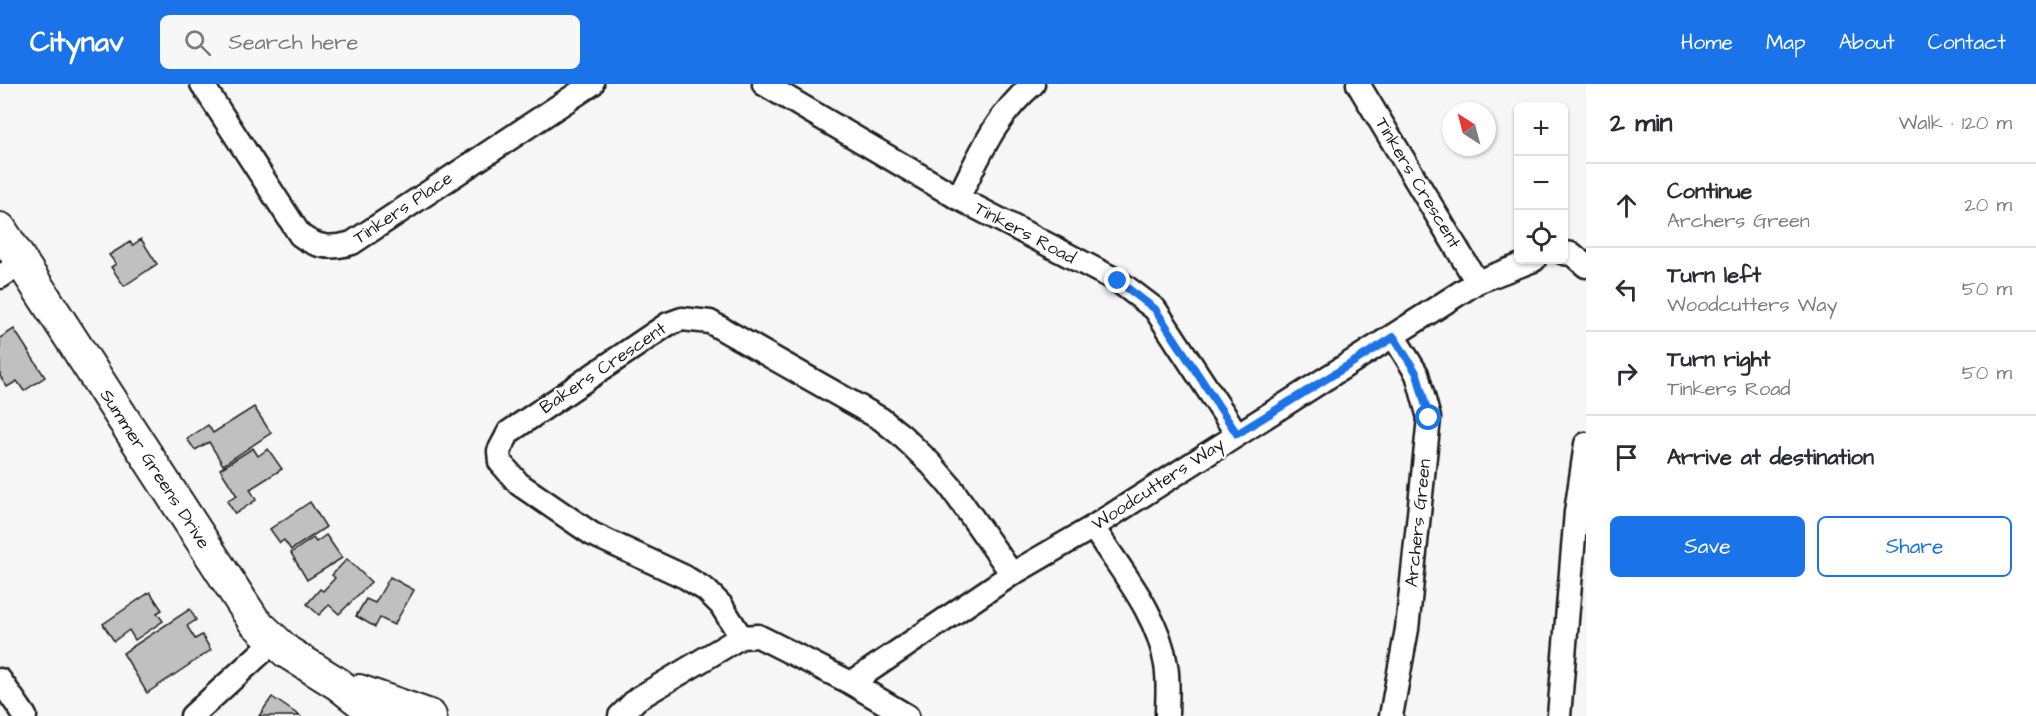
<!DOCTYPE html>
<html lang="en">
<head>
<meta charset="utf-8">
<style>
  :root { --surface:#fff; --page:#f7f7f7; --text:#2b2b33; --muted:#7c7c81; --line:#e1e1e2; --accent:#1a73e8 }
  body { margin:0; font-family:"Architects Daughter",sans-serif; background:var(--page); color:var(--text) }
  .controls { position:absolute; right:18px; top:18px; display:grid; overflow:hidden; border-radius:9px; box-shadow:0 2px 4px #0004 }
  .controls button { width:54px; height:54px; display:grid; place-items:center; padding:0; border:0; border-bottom:2px solid var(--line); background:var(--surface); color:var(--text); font:30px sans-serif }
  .compass { position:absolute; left:1442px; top:18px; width:54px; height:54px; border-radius:50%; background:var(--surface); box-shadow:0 2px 4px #0004; rotate:324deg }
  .stop { position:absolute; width:18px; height:18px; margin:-14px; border:4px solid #1a73e8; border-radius:50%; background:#fff }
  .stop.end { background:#1a73e8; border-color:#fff; box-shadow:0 2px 6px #0008 }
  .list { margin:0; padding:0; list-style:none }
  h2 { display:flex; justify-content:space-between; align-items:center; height:78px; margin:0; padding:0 24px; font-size:26px }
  h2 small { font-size:20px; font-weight:400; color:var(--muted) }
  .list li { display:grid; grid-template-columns:39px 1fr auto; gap:18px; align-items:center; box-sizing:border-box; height:84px; padding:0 24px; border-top:2px solid var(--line) }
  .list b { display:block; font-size:22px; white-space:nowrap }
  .list p { margin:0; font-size:20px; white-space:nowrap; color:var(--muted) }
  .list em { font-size:20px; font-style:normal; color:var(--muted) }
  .actions { display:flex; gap:12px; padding:18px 24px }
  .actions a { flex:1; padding:14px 0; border:2px solid var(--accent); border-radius:9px; text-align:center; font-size:21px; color:var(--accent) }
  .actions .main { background:var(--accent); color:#fff }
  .icon { flex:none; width:33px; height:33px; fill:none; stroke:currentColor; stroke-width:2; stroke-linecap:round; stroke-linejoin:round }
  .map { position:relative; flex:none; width:1586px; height:632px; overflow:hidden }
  header { display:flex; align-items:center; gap:36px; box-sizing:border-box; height:84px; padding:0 30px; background:var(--accent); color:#fff }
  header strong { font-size:28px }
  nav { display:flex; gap:33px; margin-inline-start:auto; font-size:21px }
  .search { width:420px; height:54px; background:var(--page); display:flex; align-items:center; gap:15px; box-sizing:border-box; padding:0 21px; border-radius:9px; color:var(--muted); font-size:22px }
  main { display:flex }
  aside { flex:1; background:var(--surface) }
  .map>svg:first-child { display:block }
  .building { fill:#c0c0c0; stroke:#1c1c1c; stroke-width:1.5 }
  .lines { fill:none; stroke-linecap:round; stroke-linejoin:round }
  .street-casing { stroke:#1c1c1c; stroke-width:27 }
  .secondary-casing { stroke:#1c1c1c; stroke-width:36 }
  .street { stroke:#fff; stroke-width:22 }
  .secondary { stroke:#fff; stroke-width:32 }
  .route { stroke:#1a73e8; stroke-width:8 }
  .labels { text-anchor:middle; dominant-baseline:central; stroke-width:4.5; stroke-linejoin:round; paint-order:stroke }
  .street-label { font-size:18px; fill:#1c1c1c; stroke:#fff }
</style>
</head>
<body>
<header>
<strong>Citynav</strong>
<div class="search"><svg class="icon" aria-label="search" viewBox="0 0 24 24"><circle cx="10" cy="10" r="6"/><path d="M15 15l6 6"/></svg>Search here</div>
<nav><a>Home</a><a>Map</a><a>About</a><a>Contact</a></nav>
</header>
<main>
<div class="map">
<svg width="1586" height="632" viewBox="0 0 1586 632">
  <rect width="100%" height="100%" fill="#f6f6f6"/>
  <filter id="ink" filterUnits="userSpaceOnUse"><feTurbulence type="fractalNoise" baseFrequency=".0167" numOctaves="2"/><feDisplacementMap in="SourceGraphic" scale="12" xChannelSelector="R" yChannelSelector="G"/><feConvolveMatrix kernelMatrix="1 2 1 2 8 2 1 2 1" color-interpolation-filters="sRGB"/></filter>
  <g filter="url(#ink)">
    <!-- building -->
    <path class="building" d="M141,155L157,180L124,202L111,183L116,180L109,171L130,158L133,161Z
      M14,245L45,293L24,307L17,297L7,303L0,292V254Z
      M254,323L271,349L223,381L209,358L195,366L187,355L208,341L213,349Z
      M253,364L258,372L268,365L282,385L250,405L256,416L235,430L227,417L237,412L220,385Z
      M310,418L326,443L291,466L284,456L280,459L270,445Z
      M326,451L342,474L307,496L291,469L313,454L316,458Z
      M347,475L371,498L339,530L329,521L319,531L307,520L320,505L323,507L335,494L332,491Z
      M390,493L414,506L394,541L380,534L375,543L356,532L366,515L375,519Z
      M150,508L162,526L157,529L163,537L135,556L129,546L114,557L103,540Z
      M190,525L196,536L187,542L195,555L202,551L211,566L147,609L123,569Z
      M272,613L300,632H259Z"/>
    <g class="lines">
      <defs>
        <path id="street" d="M202,0L300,151C317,164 332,165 352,159L592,0
          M764,0L958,114L1118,197L1155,225L1237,350
          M1358,0L1477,198
          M958,114C981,69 994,34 1033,0
          M1564,169L1572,170L1586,182
          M0,193L21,179
          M1093,443C1120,486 1158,529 1166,581C1169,597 1167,616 1167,632
          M741,553L721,521L706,506L685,493L592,450L519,400L500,378L499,367L509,348L668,240L682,235L710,238L881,335L901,351L931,380L950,402L1012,490
          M0,596L25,632
          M851,599L1012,490L1093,443L1477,198L1534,176
          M192,632L273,558
          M620,632L637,615L741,553L758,552L851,599L907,632
          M1391,632L1407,545L1429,334L1417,290L1394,253
          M1559,632L1576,428L1586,360"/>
        <path id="secondary" d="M0,145L254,537L287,568L338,600L379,632
          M359,607L430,632"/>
      </defs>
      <!-- street casing -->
      <use href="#street" class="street-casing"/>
      <!-- secondary casing -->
      <use href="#secondary" class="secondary-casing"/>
      <!-- street -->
      <use href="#street" class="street"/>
      <!-- secondary -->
      <use href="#secondary" class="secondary"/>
    </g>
  </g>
  <g class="lines" filter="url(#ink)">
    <!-- route -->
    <path class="route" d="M1118,197L1155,225L1237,350L1394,253L1417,290L1429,334"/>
  </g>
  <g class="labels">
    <!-- street labels -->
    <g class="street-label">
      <text transform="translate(1418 99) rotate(59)">Tinkers Crescent</text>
      <text transform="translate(403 124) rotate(-34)">Tinkers Place</text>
      <text transform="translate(1025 149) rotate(28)">Tinkers Road</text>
      <text transform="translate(603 284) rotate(-34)">Bakers Crescent</text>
      <text transform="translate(155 385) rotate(57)">Summer Greens Drive</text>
      <text transform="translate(1158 400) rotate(-33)">Woodcutters Way</text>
      <text transform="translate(1418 439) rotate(-84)">Archers Green</text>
    </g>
  </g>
</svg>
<div class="controls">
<button>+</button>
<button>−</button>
<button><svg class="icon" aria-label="locate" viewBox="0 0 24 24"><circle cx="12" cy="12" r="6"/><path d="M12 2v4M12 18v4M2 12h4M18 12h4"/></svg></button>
</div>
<svg class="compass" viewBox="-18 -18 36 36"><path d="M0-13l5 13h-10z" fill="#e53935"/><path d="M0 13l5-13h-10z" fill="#7c7c81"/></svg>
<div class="stop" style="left:1429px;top:334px"></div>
<div class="stop end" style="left:1118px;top:197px"></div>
</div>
<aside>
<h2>2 min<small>Walk · 120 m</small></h2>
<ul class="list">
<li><svg class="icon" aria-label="ahead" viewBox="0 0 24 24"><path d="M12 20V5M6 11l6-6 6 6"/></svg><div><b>Continue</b><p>Archers Green</p></div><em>20 m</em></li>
<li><svg class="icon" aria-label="left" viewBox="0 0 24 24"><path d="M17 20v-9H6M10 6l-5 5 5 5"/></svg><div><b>Turn left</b><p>Woodcutters Way</p></div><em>50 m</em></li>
<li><svg class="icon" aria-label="right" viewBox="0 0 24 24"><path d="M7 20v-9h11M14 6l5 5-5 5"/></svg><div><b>Turn right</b><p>Tinkers Road</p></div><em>50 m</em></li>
<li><svg class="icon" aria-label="arrive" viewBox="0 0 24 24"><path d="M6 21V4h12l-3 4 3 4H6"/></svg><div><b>Arrive at destination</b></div></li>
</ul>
<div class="actions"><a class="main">Save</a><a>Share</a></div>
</aside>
</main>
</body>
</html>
